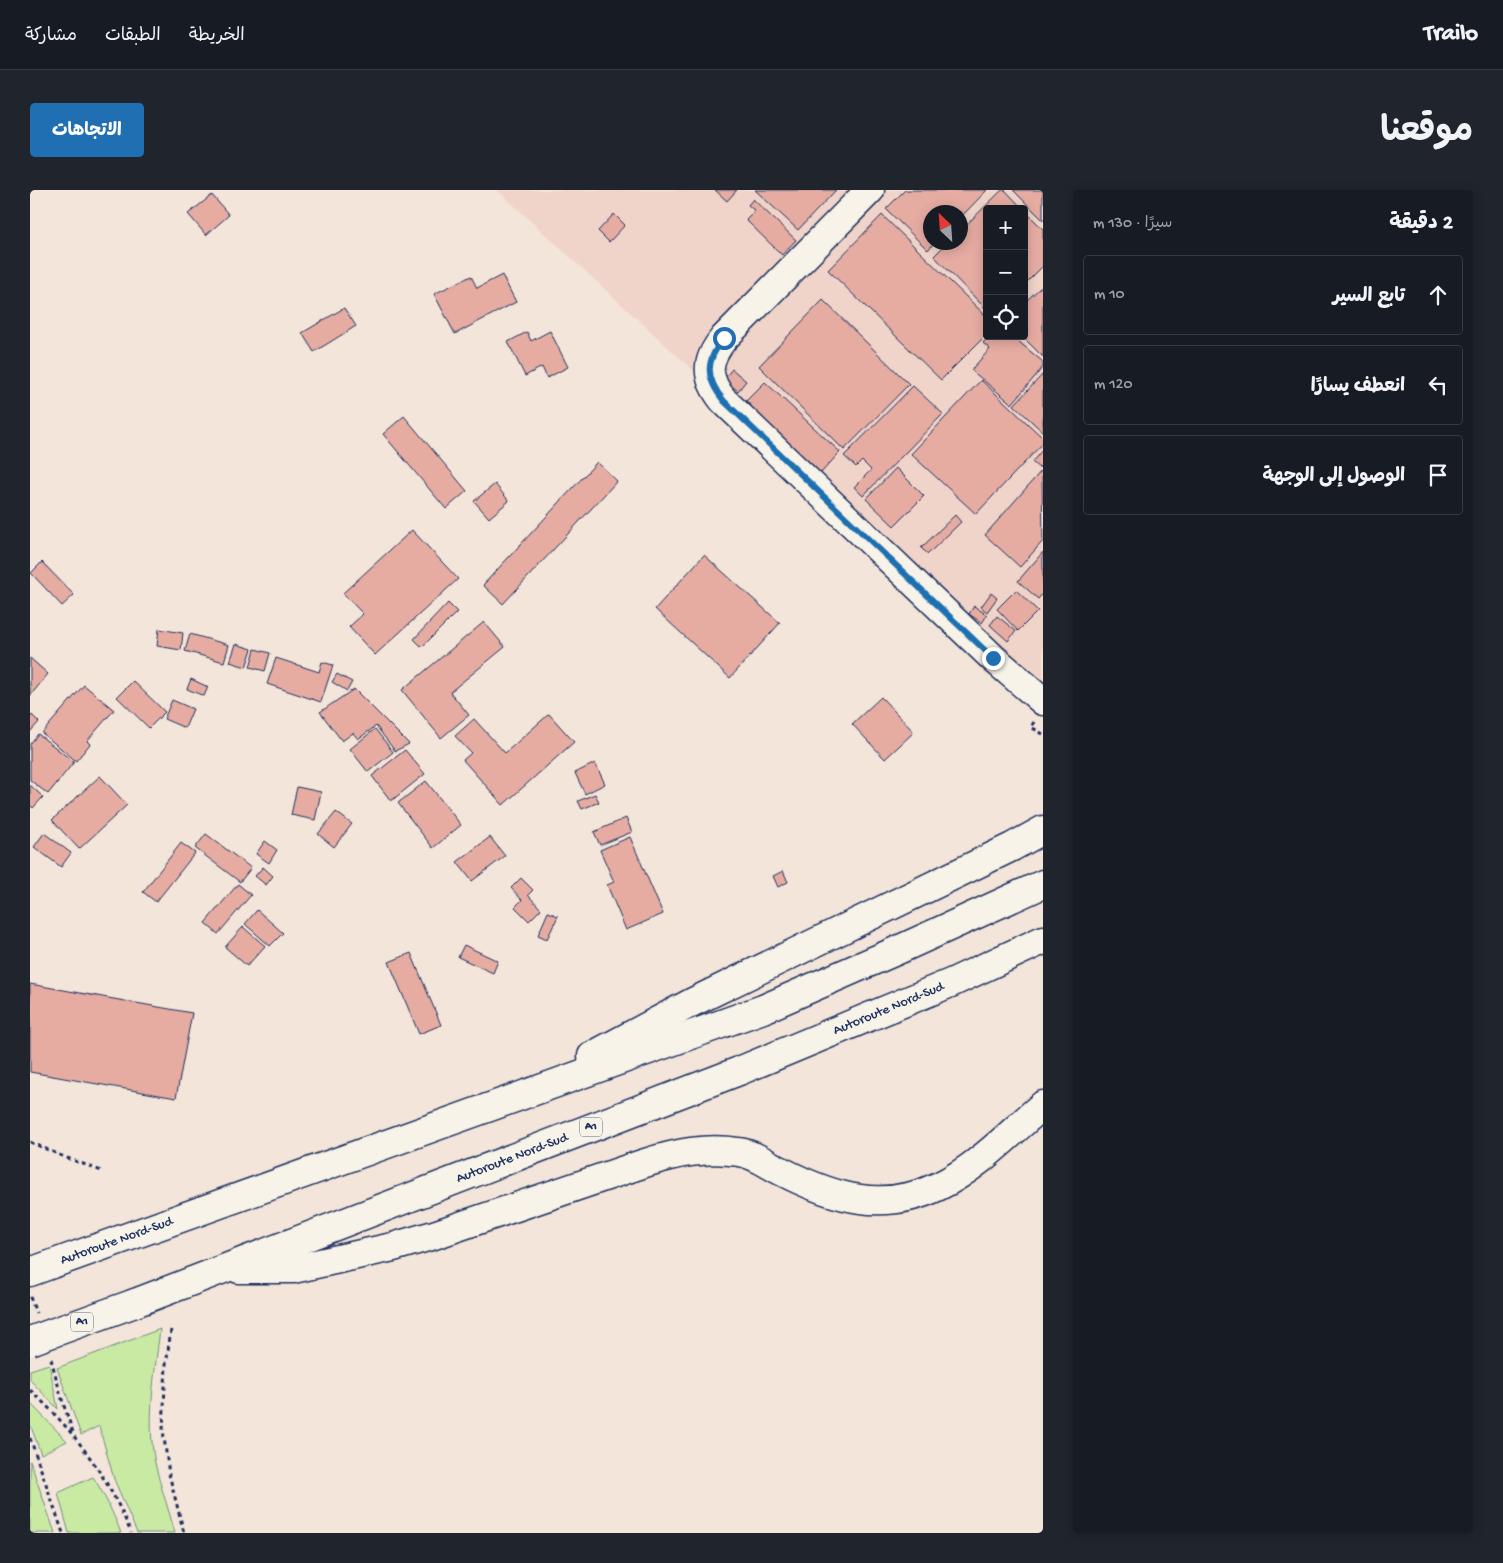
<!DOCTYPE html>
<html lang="ar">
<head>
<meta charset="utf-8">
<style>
  :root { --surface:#171b24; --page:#20242c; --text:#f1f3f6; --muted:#9ea1a6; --line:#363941; --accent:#1f6fb2 }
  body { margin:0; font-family:"Gochi Hand","Playpen Sans Arabic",sans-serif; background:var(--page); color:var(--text); direction:rtl }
  .controls { position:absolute; right:15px; top:15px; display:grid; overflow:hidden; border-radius:5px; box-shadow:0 2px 12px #0003 }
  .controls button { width:45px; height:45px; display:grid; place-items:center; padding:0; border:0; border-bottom:1px solid var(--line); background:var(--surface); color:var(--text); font:25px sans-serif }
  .compass { position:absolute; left:893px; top:15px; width:45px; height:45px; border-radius:50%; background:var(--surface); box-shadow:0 2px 12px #0003; rotate:335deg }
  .stop { position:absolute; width:15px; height:15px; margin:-11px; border:4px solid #1f6fb2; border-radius:50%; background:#fff }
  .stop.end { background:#1f6fb2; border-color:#fff; box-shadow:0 1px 5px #0008 }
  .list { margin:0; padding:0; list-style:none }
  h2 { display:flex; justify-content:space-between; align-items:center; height:65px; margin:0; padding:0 20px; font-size:21px }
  h2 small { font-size:16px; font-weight:400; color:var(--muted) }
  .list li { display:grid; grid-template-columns:32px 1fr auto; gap:15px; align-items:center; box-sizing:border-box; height:80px; margin:0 10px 10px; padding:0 10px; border:1px solid var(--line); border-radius:5px }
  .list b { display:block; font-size:19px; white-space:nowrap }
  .list em { font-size:16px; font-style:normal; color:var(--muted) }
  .icon { flex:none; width:28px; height:28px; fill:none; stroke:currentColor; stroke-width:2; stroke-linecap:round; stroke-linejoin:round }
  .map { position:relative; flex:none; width:1013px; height:1343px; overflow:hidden; direction:ltr; border-radius:5px }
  header { display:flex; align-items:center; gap:30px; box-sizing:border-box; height:70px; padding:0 25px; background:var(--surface); border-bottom:1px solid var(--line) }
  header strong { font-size:24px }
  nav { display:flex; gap:28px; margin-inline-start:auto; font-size:18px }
  .intro { display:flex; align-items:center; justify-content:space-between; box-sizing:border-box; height:120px; padding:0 30px }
  h1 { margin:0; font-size:35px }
  .button { padding:12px 22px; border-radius:5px; background:var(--accent); color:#fff; font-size:18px; font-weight:700 }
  main { display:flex; gap:30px; padding:0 30px }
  aside { flex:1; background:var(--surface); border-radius:5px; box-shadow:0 2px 12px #0003 }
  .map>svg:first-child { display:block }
  .built { fill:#f0d4c9; fill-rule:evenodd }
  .green { fill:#c9eaa3; stroke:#728c80 }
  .building { fill:#e6aca2; stroke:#1b2f5e }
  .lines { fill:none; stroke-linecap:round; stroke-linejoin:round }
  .minor-casing { stroke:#1b2f5e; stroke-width:31 }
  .highway-casing { stroke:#1b2f5e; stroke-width:31 }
  .path { stroke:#1b2f5e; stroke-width:3; stroke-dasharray:4 4; stroke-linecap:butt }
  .minor { stroke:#f7f3e8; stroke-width:28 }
  .highway { stroke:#f7f3e8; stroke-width:28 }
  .highway-bridge-casing { stroke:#1b2f5e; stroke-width:31; stroke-linecap:butt }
  .highway-bridge { stroke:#f7f3e8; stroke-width:28 }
  .route { stroke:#1f6fb2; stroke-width:6 }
  .labels { text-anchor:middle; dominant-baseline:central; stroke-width:4; stroke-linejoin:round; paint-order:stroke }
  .shield { fill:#f7f3e8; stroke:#5d6a87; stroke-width:1 }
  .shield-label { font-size:12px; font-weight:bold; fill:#1b2f5e }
  .street-label { font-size:14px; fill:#1b2f5e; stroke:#f7f3e8 }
</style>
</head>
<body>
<header>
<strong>Trailo</strong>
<nav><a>الخريطة</a><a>الطبقات</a><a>مشاركة</a></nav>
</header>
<div class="intro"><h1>موقعنا</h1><a class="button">الاتجاهات</a></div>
<main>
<aside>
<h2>2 دقيقة<small>سيرًا · 130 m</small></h2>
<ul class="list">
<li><svg class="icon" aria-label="ahead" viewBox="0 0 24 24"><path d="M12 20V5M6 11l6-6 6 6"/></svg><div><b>تابع السير</b></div><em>10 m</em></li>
<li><svg class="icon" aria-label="left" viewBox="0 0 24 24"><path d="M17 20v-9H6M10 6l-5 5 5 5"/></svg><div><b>انعطف يسارًا</b></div><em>120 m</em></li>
<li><svg class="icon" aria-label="arrive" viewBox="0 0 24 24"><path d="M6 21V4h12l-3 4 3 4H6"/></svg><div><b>الوصول إلى الوجهة</b></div></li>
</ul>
</aside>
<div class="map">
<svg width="1013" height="1343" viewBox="0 0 1013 1343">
  <rect width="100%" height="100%" fill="#f4e5da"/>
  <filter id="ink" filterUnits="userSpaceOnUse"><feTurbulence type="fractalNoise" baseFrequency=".02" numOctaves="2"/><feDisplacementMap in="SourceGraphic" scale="10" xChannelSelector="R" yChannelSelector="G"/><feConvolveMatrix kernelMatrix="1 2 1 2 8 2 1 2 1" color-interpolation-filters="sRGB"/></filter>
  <g filter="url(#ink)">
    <!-- built -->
    <path class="built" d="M467,0H1013V502ZM957,19H994V146H957ZM901,22H931V52H901Z"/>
    <!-- green -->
    <path class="green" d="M130,1139C125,1183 116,1229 125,1273C130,1296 139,1320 145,1343H107L84,1289L69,1236L51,1245L27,1178Z
      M19,1174L28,1219L0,1190V1180Z
      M0,1213L37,1251L11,1264L0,1234Z
      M0,1271L25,1343H0Z
      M63,1287C75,1305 83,1323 91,1343H39L28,1303Z"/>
    <!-- building -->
    <path class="building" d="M685,0H707L697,11Z
      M725,0H806L768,40Z
      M875,0H957L931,27V22H901V52H905L898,60L856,19Z
      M972,0H975L993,19H957V120L904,66L918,52H931V40Z
      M983,0H1013V30Z
      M182,5L199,25L176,45L158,24Z
      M723,9L766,50L752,65L716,30L725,21L718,15Z
      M994,20L1013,39V76L994,95Z
      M584,24L595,35L579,52L568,41Z
      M852,25L957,127V144L911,190L798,80Z
      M472,85L486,112L425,144L404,104L441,86L447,98Z
      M1013,95V167L992,146H994V113Z
      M793,110L879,194L814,260L729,176Z
      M314,118L326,136L284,162L272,143Z
      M520,141L538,177L517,188L512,177L495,186L478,152L497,142L501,151Z
      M959,146H982L1013,172V177L982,214L941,180L960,159L953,153Z
      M702,179L716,191L708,201L694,189Z
      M1013,184V242L984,215Z
      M951,190L1013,248V253L946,324L881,264Z
      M735,192L810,262L791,283L715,212Z
      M883,196L913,224L833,306L824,297L841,280L832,271L826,277L814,266Z
      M374,226L437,301L416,319L353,244Z
      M1013,259V274L1009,278L1002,272Z
      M567,272L587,291L473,414L453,395Z
      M866,278L894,306L864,336L836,309Z
      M1012,280L1013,351L990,377L955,345Z
      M465,294L479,311L459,328L444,311Z
      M925,325L931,332L898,364L891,358Z
      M382,340L428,389L345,465L319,437L333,424L313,403Z
      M1013,362V403L1008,409L988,391Z
      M674,365L750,433L700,488L625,419Z
      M12,372L44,405L32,416L1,383Z
      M986,400L1008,421L988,441L967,419Z
      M961,403L967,408L957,422L951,417Z
      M418,413L427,422L392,457L384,449Z
      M944,416L957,425L952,433L939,424Z
      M967,426L986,441L978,451L960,435Z
      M454,432L475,457L420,502L439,525L411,548L372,500Z
      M129,439L153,443L151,460L127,456Z
      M160,444L199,455L194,472L155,461Z
      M206,454L222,459L216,477L200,472Z
      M225,459L240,463L235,481L220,477Z
      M0,468L18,484L0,506Z
      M246,468L289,482L292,472L303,475L291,512L237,494Z
      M307,484L322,492L317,501L302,492Z
      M161,489L178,497L174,506L157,499Z
      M103,491L135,522L119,538L87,507Z
      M54,495L84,520L57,551L60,554L46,571L12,543Z
      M324,499L379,554L365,561L346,536L328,549L323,543L312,551L290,522Z
      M851,507L884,542L855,569L822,534Z
      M142,510L163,519L155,538L134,529Z
      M519,524L544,552L473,615L433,570L441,563L425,546L444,529L475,563Z
      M2,525L9,532L0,542V528Z
      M345,539L363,562L338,582L320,559Z
      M8,544L44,572L18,604L0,590V554Z
      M375,560L395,584L361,611L342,586Z
      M565,573L575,594L555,604L545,583Z
      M70,586L97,615L49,659L22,630Z
      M396,591L431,635L403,658L368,613Z
      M0,595L13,607L3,618L0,615Z
      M267,597L291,602L285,630L261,625Z
      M565,604L569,612L552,619L548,611Z
      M306,622L322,634L304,657L288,644Z
      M596,628L602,642L570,655L564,642Z
      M14,643L41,663L31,677L4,657Z
      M176,644L221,678L210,692L165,658Z
      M460,647L475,666L442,691L427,672Z
      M600,647L633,724L596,740L577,695L584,692L570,660Z
      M235,651L247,660L239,673L226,664Z
      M151,653L165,663L126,712L113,702Z
      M233,677L243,686L236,695L225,686Z
      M753,681L758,692L748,697L743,686Z
      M491,688L503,700L498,705L511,719L499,731L485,717L492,710L481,698Z
      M208,694L221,705L188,744L175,733Z
      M227,720L253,743L240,756L215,734Z
      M518,722L528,726L517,749L508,745Z
      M213,737L235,756L217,776L195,757Z
      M434,755L468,771L463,783L428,767Z
      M381,763L411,835L389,844L359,772Z
      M0,794L162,823L146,908L0,882Z"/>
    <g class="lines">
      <defs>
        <path id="minor" d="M840,0L694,148C675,171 675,188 694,211L963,468L1013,511"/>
        <g id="highway">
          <path d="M562,866L663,812L982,657L1013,640"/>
          <path d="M209,1079H263L363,1057L404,1045L615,973C647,963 675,957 709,962C725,964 738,975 753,982C804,1008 854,1023 909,996C948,977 980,943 1013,915"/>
          <path id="s1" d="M0,1082L733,819L868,760L1013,694"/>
          <path id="s2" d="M105,1113L709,881L923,792L1013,750"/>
        </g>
      </defs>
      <!-- minor casing -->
      <use href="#minor" class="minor-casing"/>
      <!-- highway casing -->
      <use href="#highway" class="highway-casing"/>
      <!-- path -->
      <path class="path" d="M1004,532L1001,537L1013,544
        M0,952L32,966L74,982
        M0,1107L6,1123
        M141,1140L136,1174L133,1240L139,1284L154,1343
        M21,1169L33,1213L44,1245
        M0,1200C44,1240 79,1288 101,1343
        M0,1248L33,1343"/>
      <!-- minor -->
      <use href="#minor" class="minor"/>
      <!-- highway -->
      <use href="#highway" class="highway"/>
      <defs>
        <path id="highway-bridge" d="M0,1151L105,1113"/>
      </defs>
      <!-- highway-bridge casing -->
      <use href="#highway-bridge" class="highway-bridge-casing"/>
      <!-- highway-bridge -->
      <use href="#highway-bridge" class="highway-bridge"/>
    </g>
  </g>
  <g class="lines" filter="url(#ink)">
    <!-- route -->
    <path class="route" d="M694,148C675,171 675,188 694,211L963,468"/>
  </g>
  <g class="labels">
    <!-- shield labels -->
    <g class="shield">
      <rect x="550" y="927.5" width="22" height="19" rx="4"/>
      <rect x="41" y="1122.5" width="22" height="19" rx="4"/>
    </g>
    <g class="shield-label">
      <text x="561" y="937">A1</text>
      <text x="52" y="1132">A1</text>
    </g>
    <!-- street labels -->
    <g class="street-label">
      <text stroke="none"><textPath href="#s2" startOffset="809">Autoroute Nord-Sud</textPath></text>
      <text stroke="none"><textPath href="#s2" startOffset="404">Autoroute Nord-Sud</textPath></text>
      <text stroke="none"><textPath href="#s1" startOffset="92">Autoroute Nord-Sud</textPath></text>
    </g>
  </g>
</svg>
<div class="controls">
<button>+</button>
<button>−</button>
<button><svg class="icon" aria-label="locate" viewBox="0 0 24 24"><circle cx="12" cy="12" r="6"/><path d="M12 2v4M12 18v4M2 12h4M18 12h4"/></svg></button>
</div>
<svg class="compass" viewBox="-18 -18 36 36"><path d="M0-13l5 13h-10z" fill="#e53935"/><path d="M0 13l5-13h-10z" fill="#9ea1a6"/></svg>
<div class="stop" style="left:694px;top:148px"></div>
<div class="stop end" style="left:963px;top:468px"></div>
</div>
</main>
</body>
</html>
